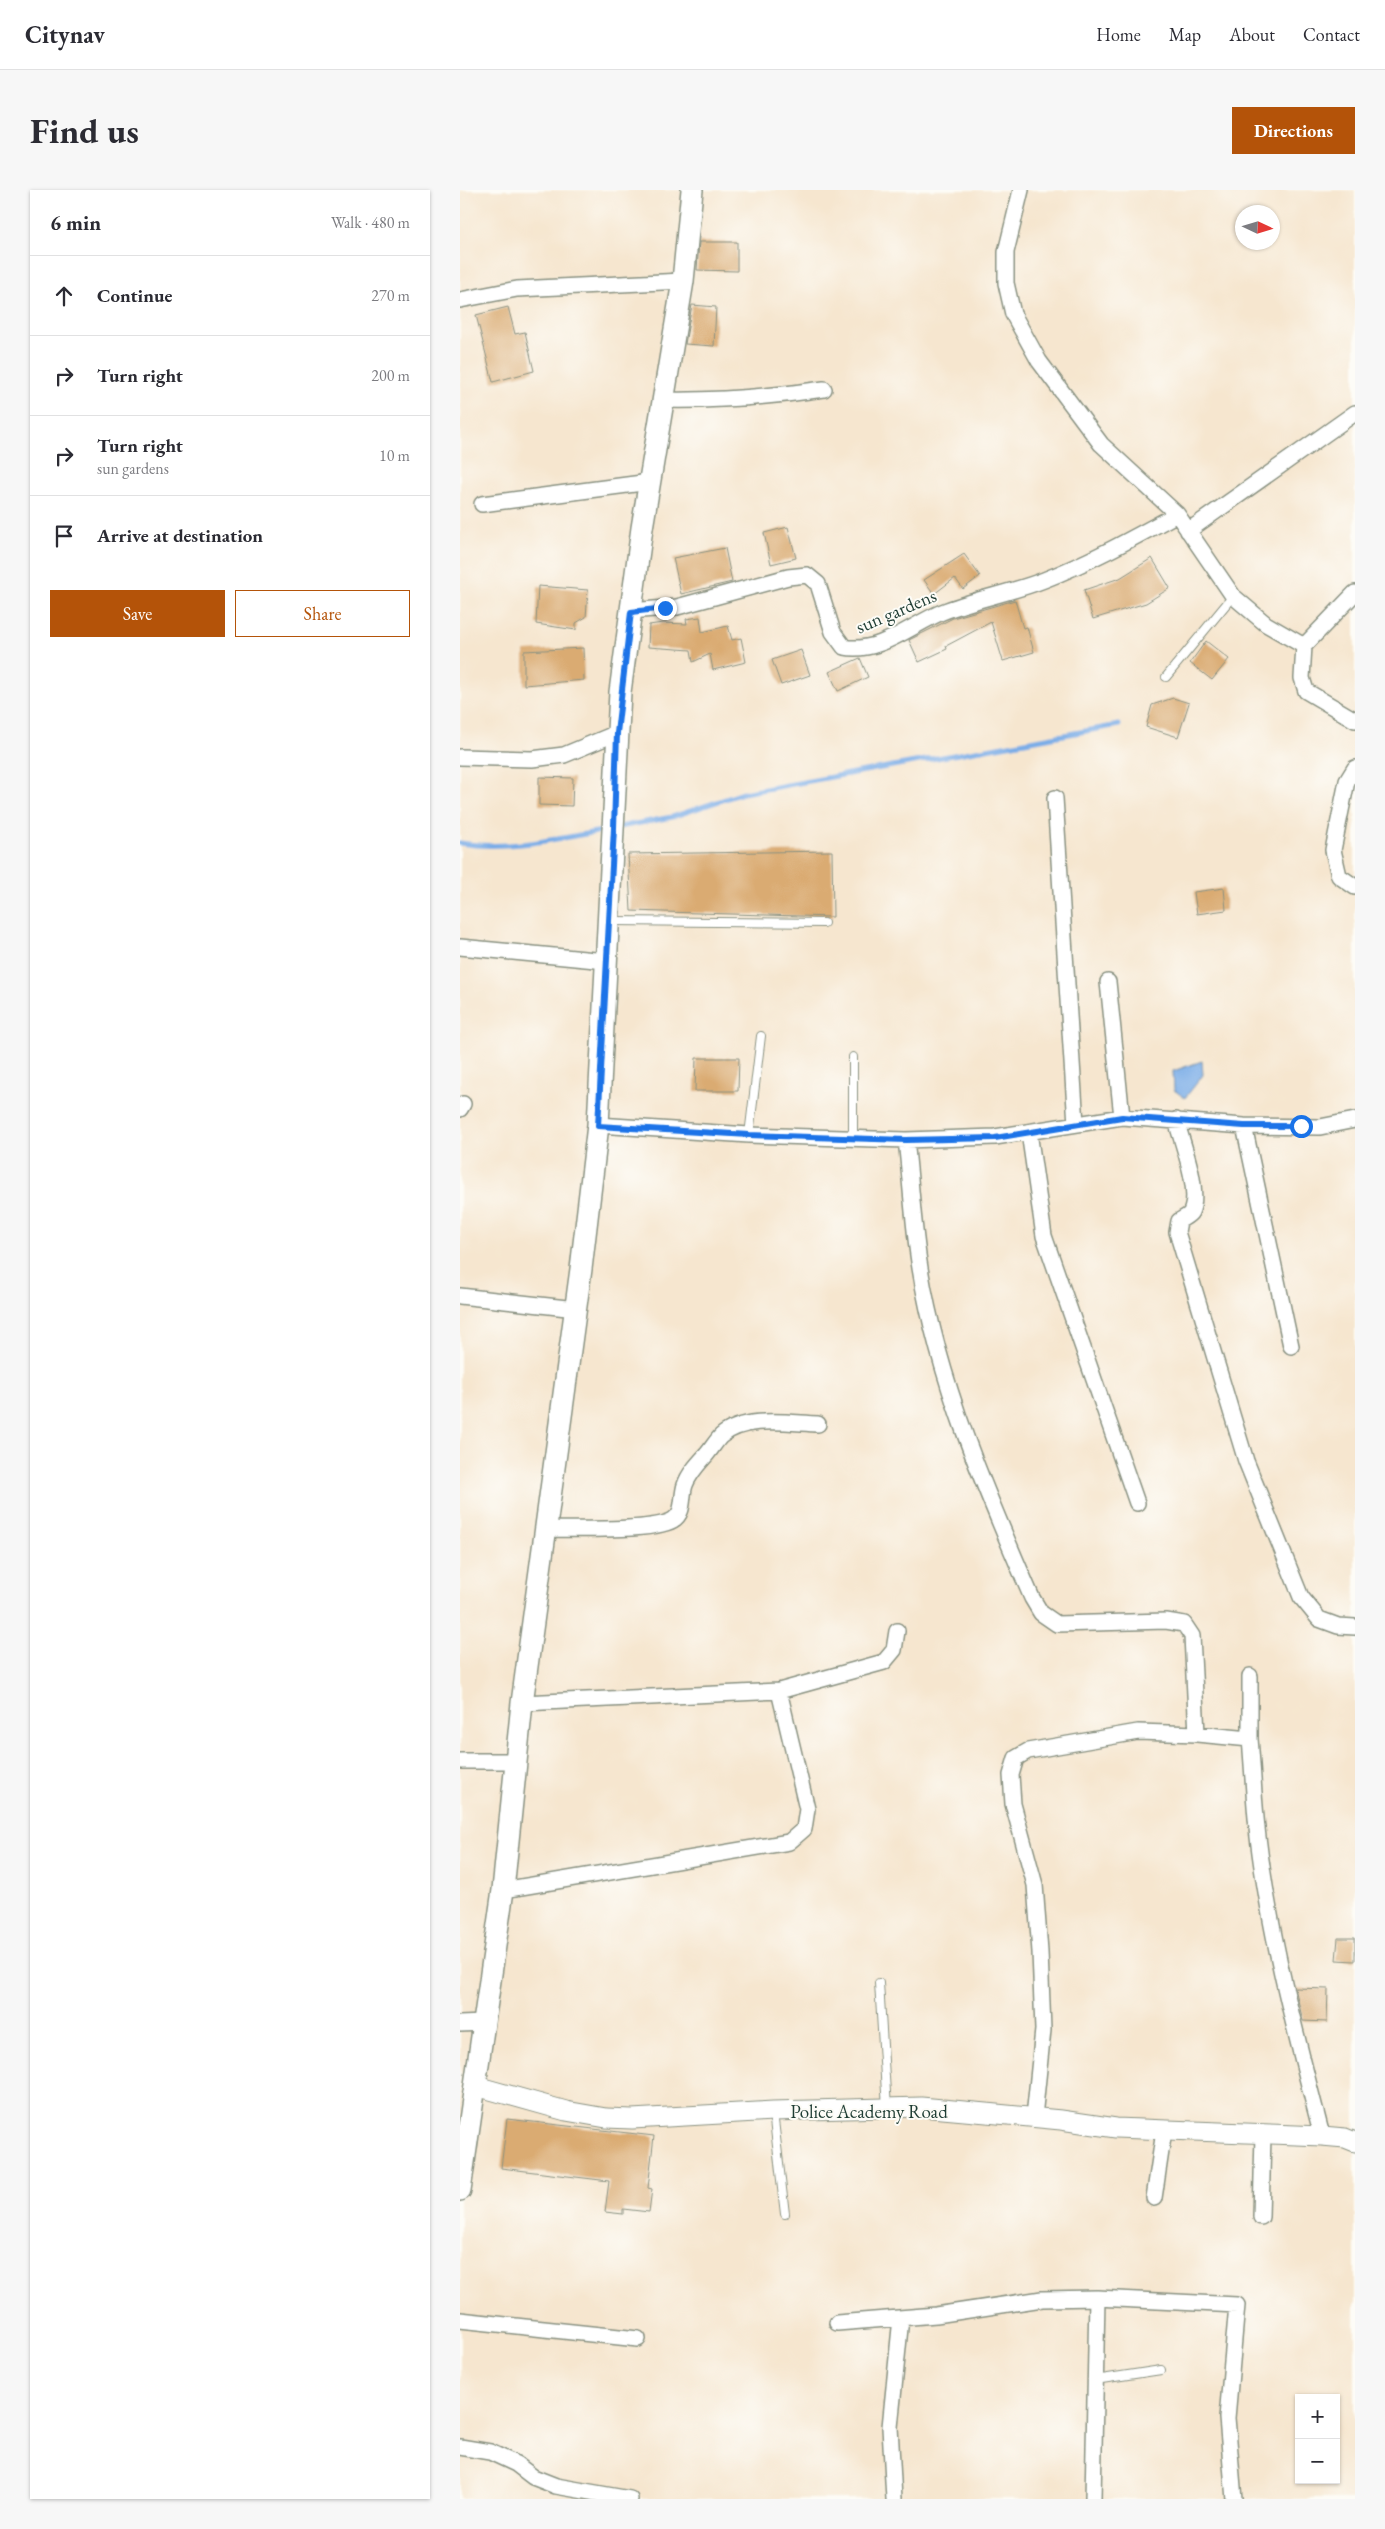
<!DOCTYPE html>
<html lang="en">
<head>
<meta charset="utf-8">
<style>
  :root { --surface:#fff; --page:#f7f7f7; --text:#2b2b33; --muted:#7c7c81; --line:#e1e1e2; --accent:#b45309 }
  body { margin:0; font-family:"EB Garamond",serif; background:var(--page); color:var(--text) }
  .controls { position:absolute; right:15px; bottom:15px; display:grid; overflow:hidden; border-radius:0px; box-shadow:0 1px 4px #0004 }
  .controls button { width:45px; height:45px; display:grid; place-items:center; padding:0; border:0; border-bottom:1px solid var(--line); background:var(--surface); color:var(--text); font:25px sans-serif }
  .compass { position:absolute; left:775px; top:15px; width:45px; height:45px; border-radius:50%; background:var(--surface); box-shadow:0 1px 4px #0004; rotate:94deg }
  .stop { position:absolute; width:15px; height:15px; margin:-11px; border:4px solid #1a73e8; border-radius:50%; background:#fff }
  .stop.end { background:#1a73e8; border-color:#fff; box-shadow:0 1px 5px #0008 }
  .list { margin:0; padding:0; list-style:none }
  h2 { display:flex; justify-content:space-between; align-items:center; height:65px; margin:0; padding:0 20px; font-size:21px }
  h2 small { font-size:16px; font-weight:400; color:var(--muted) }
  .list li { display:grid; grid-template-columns:32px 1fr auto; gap:15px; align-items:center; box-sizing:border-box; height:80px; padding:0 20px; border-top:1px solid var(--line) }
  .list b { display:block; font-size:19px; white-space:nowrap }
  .list p { margin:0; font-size:16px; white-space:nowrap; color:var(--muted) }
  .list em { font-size:16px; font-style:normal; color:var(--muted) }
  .actions { display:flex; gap:10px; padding:15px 20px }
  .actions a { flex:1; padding:11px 0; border:1px solid var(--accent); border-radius:0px; text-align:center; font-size:18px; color:var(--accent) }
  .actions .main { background:var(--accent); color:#fff }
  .icon { flex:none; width:28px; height:28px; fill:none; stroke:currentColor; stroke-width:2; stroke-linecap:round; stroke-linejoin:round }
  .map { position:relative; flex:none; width:895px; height:2309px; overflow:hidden; border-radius:0px }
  header { display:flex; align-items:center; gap:30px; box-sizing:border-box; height:70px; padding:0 25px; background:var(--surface); border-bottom:1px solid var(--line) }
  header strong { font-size:24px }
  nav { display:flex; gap:28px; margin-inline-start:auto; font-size:18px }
  .intro { display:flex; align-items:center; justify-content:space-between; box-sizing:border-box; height:120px; padding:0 30px }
  h1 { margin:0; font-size:35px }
  .button { padding:12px 22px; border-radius:0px; background:var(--accent); color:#fff; font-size:18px; font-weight:700 }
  main { display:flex; gap:30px; padding:0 30px }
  aside { flex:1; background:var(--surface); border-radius:0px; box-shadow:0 1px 4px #0004 }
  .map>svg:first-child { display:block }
  .water { fill:#7cade7; stroke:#4e758e }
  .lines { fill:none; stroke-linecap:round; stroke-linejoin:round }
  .stream { stroke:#7cade7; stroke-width:5 }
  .building { fill:#daab72 }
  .service-casing { stroke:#8a9282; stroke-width:10 }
  .minor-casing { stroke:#8a9282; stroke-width:18 }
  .tertiary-casing { stroke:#8a9282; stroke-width:21 }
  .secondary-casing { stroke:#8a9282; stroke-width:24 }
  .service { stroke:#fff; stroke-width:8 }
  .minor { stroke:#fff; stroke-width:15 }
  .tertiary { stroke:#fff; stroke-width:19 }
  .secondary { stroke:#fff; stroke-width:21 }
  .route { stroke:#1a73e8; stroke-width:6 }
  .labels { text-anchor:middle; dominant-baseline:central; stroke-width:4; stroke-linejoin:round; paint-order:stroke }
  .street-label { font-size:19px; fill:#1f3d34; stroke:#fdfcf7 }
</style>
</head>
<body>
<header>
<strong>Citynav</strong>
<nav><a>Home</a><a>Map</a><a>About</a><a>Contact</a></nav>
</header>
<div class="intro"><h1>Find us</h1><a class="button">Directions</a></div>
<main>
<aside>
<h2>6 min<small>Walk · 480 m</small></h2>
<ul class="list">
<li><svg class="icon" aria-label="ahead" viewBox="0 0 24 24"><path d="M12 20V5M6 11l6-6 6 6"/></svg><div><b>Continue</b></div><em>270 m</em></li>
<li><svg class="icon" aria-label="right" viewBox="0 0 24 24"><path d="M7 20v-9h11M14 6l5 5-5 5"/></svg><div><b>Turn right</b></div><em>200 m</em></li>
<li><svg class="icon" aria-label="right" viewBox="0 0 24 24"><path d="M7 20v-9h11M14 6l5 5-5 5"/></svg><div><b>Turn right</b><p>sun gardens</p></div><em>10 m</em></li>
<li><svg class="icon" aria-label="arrive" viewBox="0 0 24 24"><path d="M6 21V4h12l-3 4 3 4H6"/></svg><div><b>Arrive at destination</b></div></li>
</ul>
<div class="actions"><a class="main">Save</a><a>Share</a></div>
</aside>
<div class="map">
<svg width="895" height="2309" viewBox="0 0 895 2309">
  <rect width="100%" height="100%" fill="#fdfcf7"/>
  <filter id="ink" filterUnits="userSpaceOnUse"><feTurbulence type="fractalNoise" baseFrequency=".02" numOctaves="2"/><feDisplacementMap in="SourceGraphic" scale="10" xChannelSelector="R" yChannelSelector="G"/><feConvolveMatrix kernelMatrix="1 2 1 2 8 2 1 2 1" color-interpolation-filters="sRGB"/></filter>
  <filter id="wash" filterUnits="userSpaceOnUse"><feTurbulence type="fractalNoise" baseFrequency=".0096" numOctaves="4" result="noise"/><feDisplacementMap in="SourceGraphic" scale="20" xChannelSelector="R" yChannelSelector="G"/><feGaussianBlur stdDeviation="1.12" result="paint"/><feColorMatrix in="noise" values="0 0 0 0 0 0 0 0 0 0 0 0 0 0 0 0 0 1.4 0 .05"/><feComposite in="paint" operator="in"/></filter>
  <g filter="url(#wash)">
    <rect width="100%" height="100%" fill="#f6e6cf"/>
    <!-- water -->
    <path class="water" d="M742,871L743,885L725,908L714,900L713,881Z"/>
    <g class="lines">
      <!-- stream -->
      <path class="stream" d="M159,637L212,627L283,603L659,535
        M0,653C48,661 100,648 148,640"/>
    </g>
    <g id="blocks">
      <!-- building -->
      <path class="building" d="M239,52H277V81L237,80Z
        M232,115L256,117L254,156L225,154Z
        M48,117L55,144L65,142L74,181L33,192L16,125Z
        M328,337L336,368L311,374L304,343Z
        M265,358L272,392L221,404L213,368Z
        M504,364L520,386L503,399L495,388L474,404L464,390Z
        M692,368L710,398L686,413L633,429L624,400L660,388Z
        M78,396L128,400L126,427L116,433V440L76,434Z
        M555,410L563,438L567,437L574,462L543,471L531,432L486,456L487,459L459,472L449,450L493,428Z
        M240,427L242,442L268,436L272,450L281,448L286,472L253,480L250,464L233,472L231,460L188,457L189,435L203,433L227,434L226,429Z
        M746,451L769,469L752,490L730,473Z
        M123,458L124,490L64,495V461Z
        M341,460L350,485L321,495L312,470Z
        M400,468L408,487L378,501L369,482Z
        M713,508L729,513L718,547L686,537L692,515Z
        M79,587L113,588L112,616L79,615Z
        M372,661L373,727L171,721L168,664Z
        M764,698L766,720L737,724L734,702Z
        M236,868H279L278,901H235Z
        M878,1748H895V1771L876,1770Z
        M835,1798L868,1799L867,1832L843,1831Z
        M47,1929L194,1946L188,1998L192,1999L189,2022L163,2019V2024L145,2022L149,1991L41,1978Z"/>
    </g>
  </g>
  <g filter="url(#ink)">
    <use href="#blocks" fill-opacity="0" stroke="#8a9282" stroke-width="1"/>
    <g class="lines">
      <defs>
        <path id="service" d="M706,487L773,406
          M150,731L364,733
          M289,945L301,846
          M393,948V867
          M419,1793L427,1918
          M313,1922L325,2024
          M635,2190L701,2180"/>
        <path id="minor" d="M561,0L546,62V93L553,124L579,171L641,254L717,324L773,406L806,434L844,456L895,403
          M0,110L57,99L223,91
          M203,210C258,211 310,207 364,199
          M22,314L190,292
          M728,341L895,223
          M171,421L217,417L328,387L347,385L358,394L373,442L384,457C419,464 451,435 482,422C515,409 551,403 584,390C630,372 673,348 717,324
          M844,456L842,488L846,501L895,530
          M0,567L72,569L104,565L157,543
          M895,578L887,591L873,660L879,686L895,697
          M595,608L616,934
          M0,757L146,771
          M648,792L662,927
          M0,919L3,914
          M716,930C722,953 741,1000 731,1022C729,1026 723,1028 719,1031L717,1042L786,1271L841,1407L859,1429L878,1436L895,1437
          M138,935L289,945L446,950L535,947L662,927L784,936L860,937L895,930
          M784,936L831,1156
          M569,942L584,1046L677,1313
          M446,950C451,992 453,1036 460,1078C479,1194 526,1302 572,1408L581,1423L597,1434L706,1431L724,1434L732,1446L737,1544
          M0,1106L116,1119
          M85,1339C111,1339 193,1342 213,1330C225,1323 221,1306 225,1295C229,1283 239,1273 247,1264C252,1258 256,1251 261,1246C285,1225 329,1233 358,1234
          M790,1486V1549
          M62,1513L319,1501
          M0,1571H55
          M43,1700L329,1652L344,1639L347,1619L319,1501L424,1472L434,1460L437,1441
          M0,1834L24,1833
          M574,1927L583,1840L580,1762L575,1695L553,1614L551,1585L556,1568L568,1561L678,1542L737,1544L790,1549C793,1581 794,1615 798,1647C810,1748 837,1848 862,1946
          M694,2008L704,1941
          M801,2027L803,1944
          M0,2130L178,2149
          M377,2133L476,2125L582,2109L637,2108L777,2115L767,2228L774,2309
          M0,2257L30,2262L56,2274L73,2287L96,2296L170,2309
          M434,2309L430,2237L441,2128
          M633,2309L637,2108"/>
        <path id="tertiary" d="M16,1896L106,1921L146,1928L172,1929L313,1921L461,1917L601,1930L656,1938L862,1946L885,1948L895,1952"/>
        <path id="secondary" d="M0,2000L43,1700L62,1513L121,1079L138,935L160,502L182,338L223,91L232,0"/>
      </defs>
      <!-- service casing -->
      <use href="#service" class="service-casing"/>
      <!-- minor casing -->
      <use href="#minor" class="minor-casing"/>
      <!-- tertiary casing -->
      <use href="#tertiary" class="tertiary-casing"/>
      <!-- secondary casing -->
      <use href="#secondary" class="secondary-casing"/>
      <!-- service -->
      <use href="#service" class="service"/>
      <!-- minor -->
      <use href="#minor" class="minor"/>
      <!-- tertiary -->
      <use href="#tertiary" class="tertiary"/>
      <!-- secondary -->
      <use href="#secondary" class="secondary"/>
    </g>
  </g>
  <g class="lines" filter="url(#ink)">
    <!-- route -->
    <path class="route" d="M205,418L171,422L157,543L154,638L138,936L289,945L446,950L535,948L662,927L784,936H841"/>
  </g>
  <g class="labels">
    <!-- street labels -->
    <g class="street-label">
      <text transform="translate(436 421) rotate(-23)">sun gardens</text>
      <text x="409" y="1921">Police Academy Road</text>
    </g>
  </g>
</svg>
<div class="controls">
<button>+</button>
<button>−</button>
</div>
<svg class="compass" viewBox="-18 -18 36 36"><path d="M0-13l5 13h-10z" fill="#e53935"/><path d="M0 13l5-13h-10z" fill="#7c7c81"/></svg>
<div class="stop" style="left:841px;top:936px"></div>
<div class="stop end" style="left:205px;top:418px"></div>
</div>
</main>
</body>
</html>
